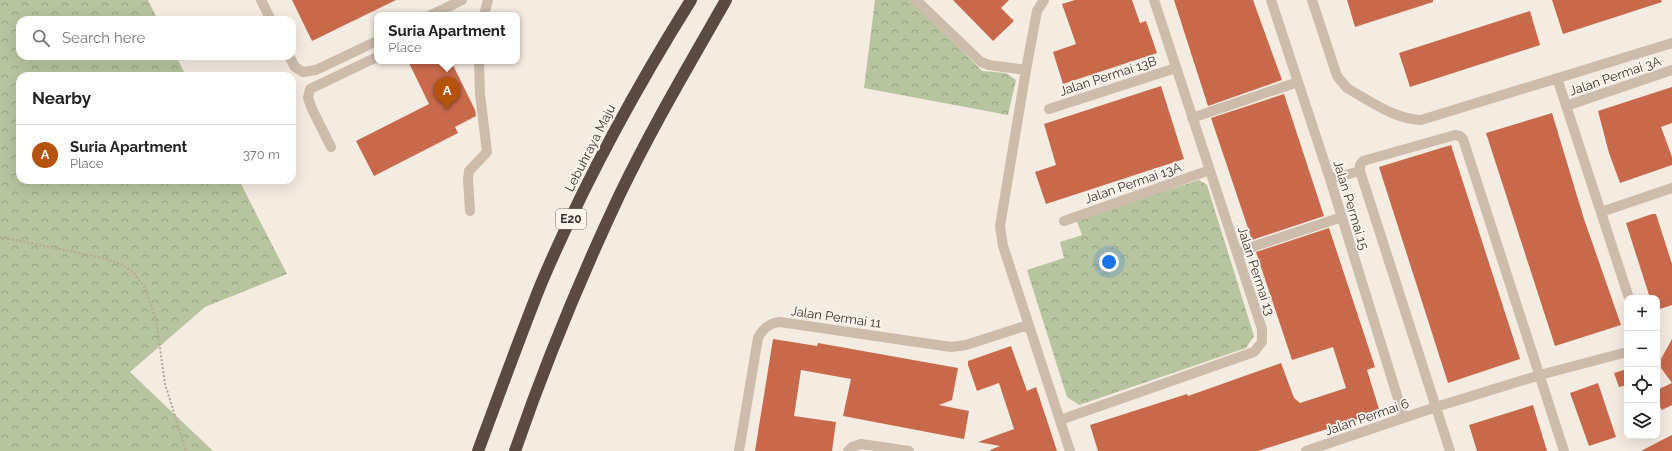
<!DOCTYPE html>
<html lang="en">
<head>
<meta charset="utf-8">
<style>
  :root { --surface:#fff; --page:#f2f2f2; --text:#222; --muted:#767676; --line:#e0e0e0; --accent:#b45309 }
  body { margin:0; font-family:Raleway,sans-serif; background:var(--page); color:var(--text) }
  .controls { position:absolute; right:12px; bottom:12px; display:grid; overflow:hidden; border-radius:8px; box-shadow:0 4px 16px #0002 }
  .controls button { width:36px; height:36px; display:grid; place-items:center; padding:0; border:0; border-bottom:1px solid var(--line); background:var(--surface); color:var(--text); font:20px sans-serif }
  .you { position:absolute; left:1109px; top:262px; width:14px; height:14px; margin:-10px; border:3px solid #fff; border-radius:50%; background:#1a73e8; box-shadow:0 0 0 6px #1a73e833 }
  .badge { display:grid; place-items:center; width:26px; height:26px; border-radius:50%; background:var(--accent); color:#fff; font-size:13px; font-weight:700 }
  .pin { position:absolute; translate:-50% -33px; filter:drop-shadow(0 1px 2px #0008) }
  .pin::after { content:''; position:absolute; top:21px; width:14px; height:12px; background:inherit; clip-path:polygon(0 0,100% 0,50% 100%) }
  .popup { position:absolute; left:374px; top:12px; width:146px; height:52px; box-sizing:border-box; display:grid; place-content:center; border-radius:8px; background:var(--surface); filter:drop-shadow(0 1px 3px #0005); font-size:13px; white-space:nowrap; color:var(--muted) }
  .popup b { font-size:15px; color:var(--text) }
  .popup::after { content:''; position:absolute; left:50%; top:100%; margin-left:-8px; border:8px solid transparent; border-top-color:var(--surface) }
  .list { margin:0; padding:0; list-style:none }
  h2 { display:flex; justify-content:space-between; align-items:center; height:52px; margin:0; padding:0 16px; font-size:17px }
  h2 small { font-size:13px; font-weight:400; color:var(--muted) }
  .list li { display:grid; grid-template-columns:26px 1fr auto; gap:12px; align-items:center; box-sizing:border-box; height:60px; padding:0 16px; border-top:1px solid var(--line) }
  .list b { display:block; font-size:15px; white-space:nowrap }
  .list p { margin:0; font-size:13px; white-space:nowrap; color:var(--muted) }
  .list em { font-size:13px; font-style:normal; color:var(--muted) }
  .icon { flex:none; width:22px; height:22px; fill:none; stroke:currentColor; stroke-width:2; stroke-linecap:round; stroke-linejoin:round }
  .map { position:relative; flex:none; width:1672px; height:451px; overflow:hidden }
  .search { position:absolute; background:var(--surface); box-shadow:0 4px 16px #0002; left:16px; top:16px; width:280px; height:44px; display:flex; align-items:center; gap:10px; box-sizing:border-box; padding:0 14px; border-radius:12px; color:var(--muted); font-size:15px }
  .panel { position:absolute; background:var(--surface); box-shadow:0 4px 16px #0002; left:16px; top:72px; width:280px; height:112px; border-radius:12px }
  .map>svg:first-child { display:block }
  .forest { fill:url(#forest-crowns) }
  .building { fill:#c8694b }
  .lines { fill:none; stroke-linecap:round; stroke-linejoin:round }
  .path { stroke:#b9a596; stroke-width:2; stroke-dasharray:2 2; stroke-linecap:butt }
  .minor { stroke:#cdbbac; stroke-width:10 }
  .highway { stroke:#5c4a42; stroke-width:12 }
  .labels { text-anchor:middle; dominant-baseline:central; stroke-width:3.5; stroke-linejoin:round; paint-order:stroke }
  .shield { fill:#fbf5ee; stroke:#756b66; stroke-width:1 }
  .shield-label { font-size:12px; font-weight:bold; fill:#3b302b }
  .street-label { font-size:13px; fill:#3b302b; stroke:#fbf5ee }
</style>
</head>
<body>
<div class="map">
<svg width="1672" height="451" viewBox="0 0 1672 451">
  <defs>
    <pattern id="forest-crowns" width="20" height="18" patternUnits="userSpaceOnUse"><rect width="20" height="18" fill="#b8c4a0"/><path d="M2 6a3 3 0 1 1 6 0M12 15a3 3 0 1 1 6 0" fill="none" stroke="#97a083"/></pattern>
  </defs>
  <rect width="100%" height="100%" fill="#f4ebe1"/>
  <!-- forest -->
  <path class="forest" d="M0,0H148L158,20H20V56H176L186,76H20V180H239L287,274L205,307L130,372L213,451H0Z
    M875,0H912L982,71L1006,73L1016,80L1008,115L864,88Z
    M1199,180L1207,185L1254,336L1246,348L1079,405L1067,397L1027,270L1064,258L1060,242L1082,235L1076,219Z"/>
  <!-- building -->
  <path class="building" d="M292,0H396L312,41Z
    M953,0H1009L1001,8L1014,21L993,41Z
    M1075,0H1132L1140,23L1146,21L1157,53L1063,84L1053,52L1076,44L1062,4Z
    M1174,0H1253L1282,80L1208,106Z
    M1347,0H1433V2L1355,27Z
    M1552,0H1661L1662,2L1563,34Z
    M1530,11L1540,45L1410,87L1399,53Z
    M408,61H451L475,110L476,116L455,127L458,133L374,176L356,141L429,104Z
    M1161,86L1184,159L1046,204L1035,172L1056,165L1044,124Z
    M1672,87V123L1661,127L1672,157V165L1620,183L1609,153L1598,111Z
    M1284,94L1324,216L1252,240L1211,118Z
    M1552,113L1584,219L1621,325L1555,346L1486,133Z
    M1451,145L1520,359L1448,383L1379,167Z
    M1652,214H1656L1672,264V305L1657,310V298H1650L1626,223Z
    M1329,228L1375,367L1367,370L1380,412L1258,451H1098L1090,425L1187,394L1188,396L1281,363L1294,398L1300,403L1346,388L1333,347L1292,360L1256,252Z
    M773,339L817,346L818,343L958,368L952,400L939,405L969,411L964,439L843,416L851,379L801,370L794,416L836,422L832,451H755Z
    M1672,339V405L1662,410L1657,401V390L1672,383L1661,368V359Z
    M1011,346L1027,391L1036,387L1057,451H991L990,450L1000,446L978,442L1014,429L999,383L977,391L968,365V361Z
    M1627,369V385L1619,387L1614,373Z
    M1598,383L1616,437L1589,446L1570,393Z
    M1533,405L1547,451H1477L1469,425Z
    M1672,435V451H1641L1662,440Z"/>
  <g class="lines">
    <!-- path -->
    <path class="path" d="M0,237L104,258L121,264L134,273L145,288L156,320L165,384L186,451"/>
    <!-- minor -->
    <path class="minor" d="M261,0L271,20
      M916,0L981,62L989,65L1026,70
      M1044,0L1037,11L1026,70L1000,226L1003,246L1070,451
      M1271,0L1330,179L1404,418
      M1312,0L1337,76L1347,88C1370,101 1394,119 1421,120L1672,43
      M431,15L462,0
      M484,15L488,0
      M289,56L295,67L303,72L316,70L377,41
      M1557,78L1629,298
      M1566,106L1672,70
      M1049,109L1176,68
      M1192,118L1298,82
      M331,147L312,109L308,98L310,89L377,57
      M1360,171V165L1363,161L1455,135L1460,136L1463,139L1564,451
      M1330,179L1360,171L1450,451
      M470,211L468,179L469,171L487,152L480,94L479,61
      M1601,212L1672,188
      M1064,221L1210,170
      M1237,252L1342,217
      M1060,420L1254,352L1262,342V329L1154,0
      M739,451L758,338C763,328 769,323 780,322L951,347L966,345L1028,325
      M848,451L852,447L861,444L909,451
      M1306,451L1436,407L1540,375L1627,352"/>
    <!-- highway -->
    <path class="highway" d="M478,451C499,395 519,339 541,284C583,185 634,91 691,0
      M515,451C545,364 580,279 619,196C651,129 689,65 726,0"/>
  </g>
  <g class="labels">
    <!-- shield labels -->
    <rect class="shield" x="556" y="209" width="30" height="20" rx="3"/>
    <g class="shield-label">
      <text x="571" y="219">E20</text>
    </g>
    <!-- street labels -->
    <g class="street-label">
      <text transform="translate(1108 76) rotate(-18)">Jalan Permai 13B</text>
      <text transform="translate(1615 76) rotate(-19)">Jalan Permai 3A</text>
      <text transform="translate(590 148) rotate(-63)">Lebuhraya Maju</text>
      <text transform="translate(1133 183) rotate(-19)">Jalan Permai 13A</text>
      <text transform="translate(1351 205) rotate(73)">Jalan Permai 15</text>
      <text transform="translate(1256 271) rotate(72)">Jalan Permai 13</text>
      <text transform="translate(836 317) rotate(8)">Jalan Permai 11</text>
      <text transform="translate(1367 417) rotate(-19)">Jalan Permai 6</text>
    </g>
  </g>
</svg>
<div class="controls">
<button>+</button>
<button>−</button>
<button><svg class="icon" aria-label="locate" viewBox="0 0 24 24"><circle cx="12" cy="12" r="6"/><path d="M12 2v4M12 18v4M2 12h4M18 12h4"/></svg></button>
<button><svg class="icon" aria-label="layers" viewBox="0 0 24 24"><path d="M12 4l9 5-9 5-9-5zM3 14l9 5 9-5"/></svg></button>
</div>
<div class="you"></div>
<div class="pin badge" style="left:447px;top:110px">A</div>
<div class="popup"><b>Suria Apartment</b>Place</div>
<div class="search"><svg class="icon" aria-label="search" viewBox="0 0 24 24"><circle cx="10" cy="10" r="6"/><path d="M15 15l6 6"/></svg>Search here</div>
<section class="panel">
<h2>Nearby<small></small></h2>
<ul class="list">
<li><span class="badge">A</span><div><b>Suria Apartment</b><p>Place</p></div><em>370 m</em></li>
</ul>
</section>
</div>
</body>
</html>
